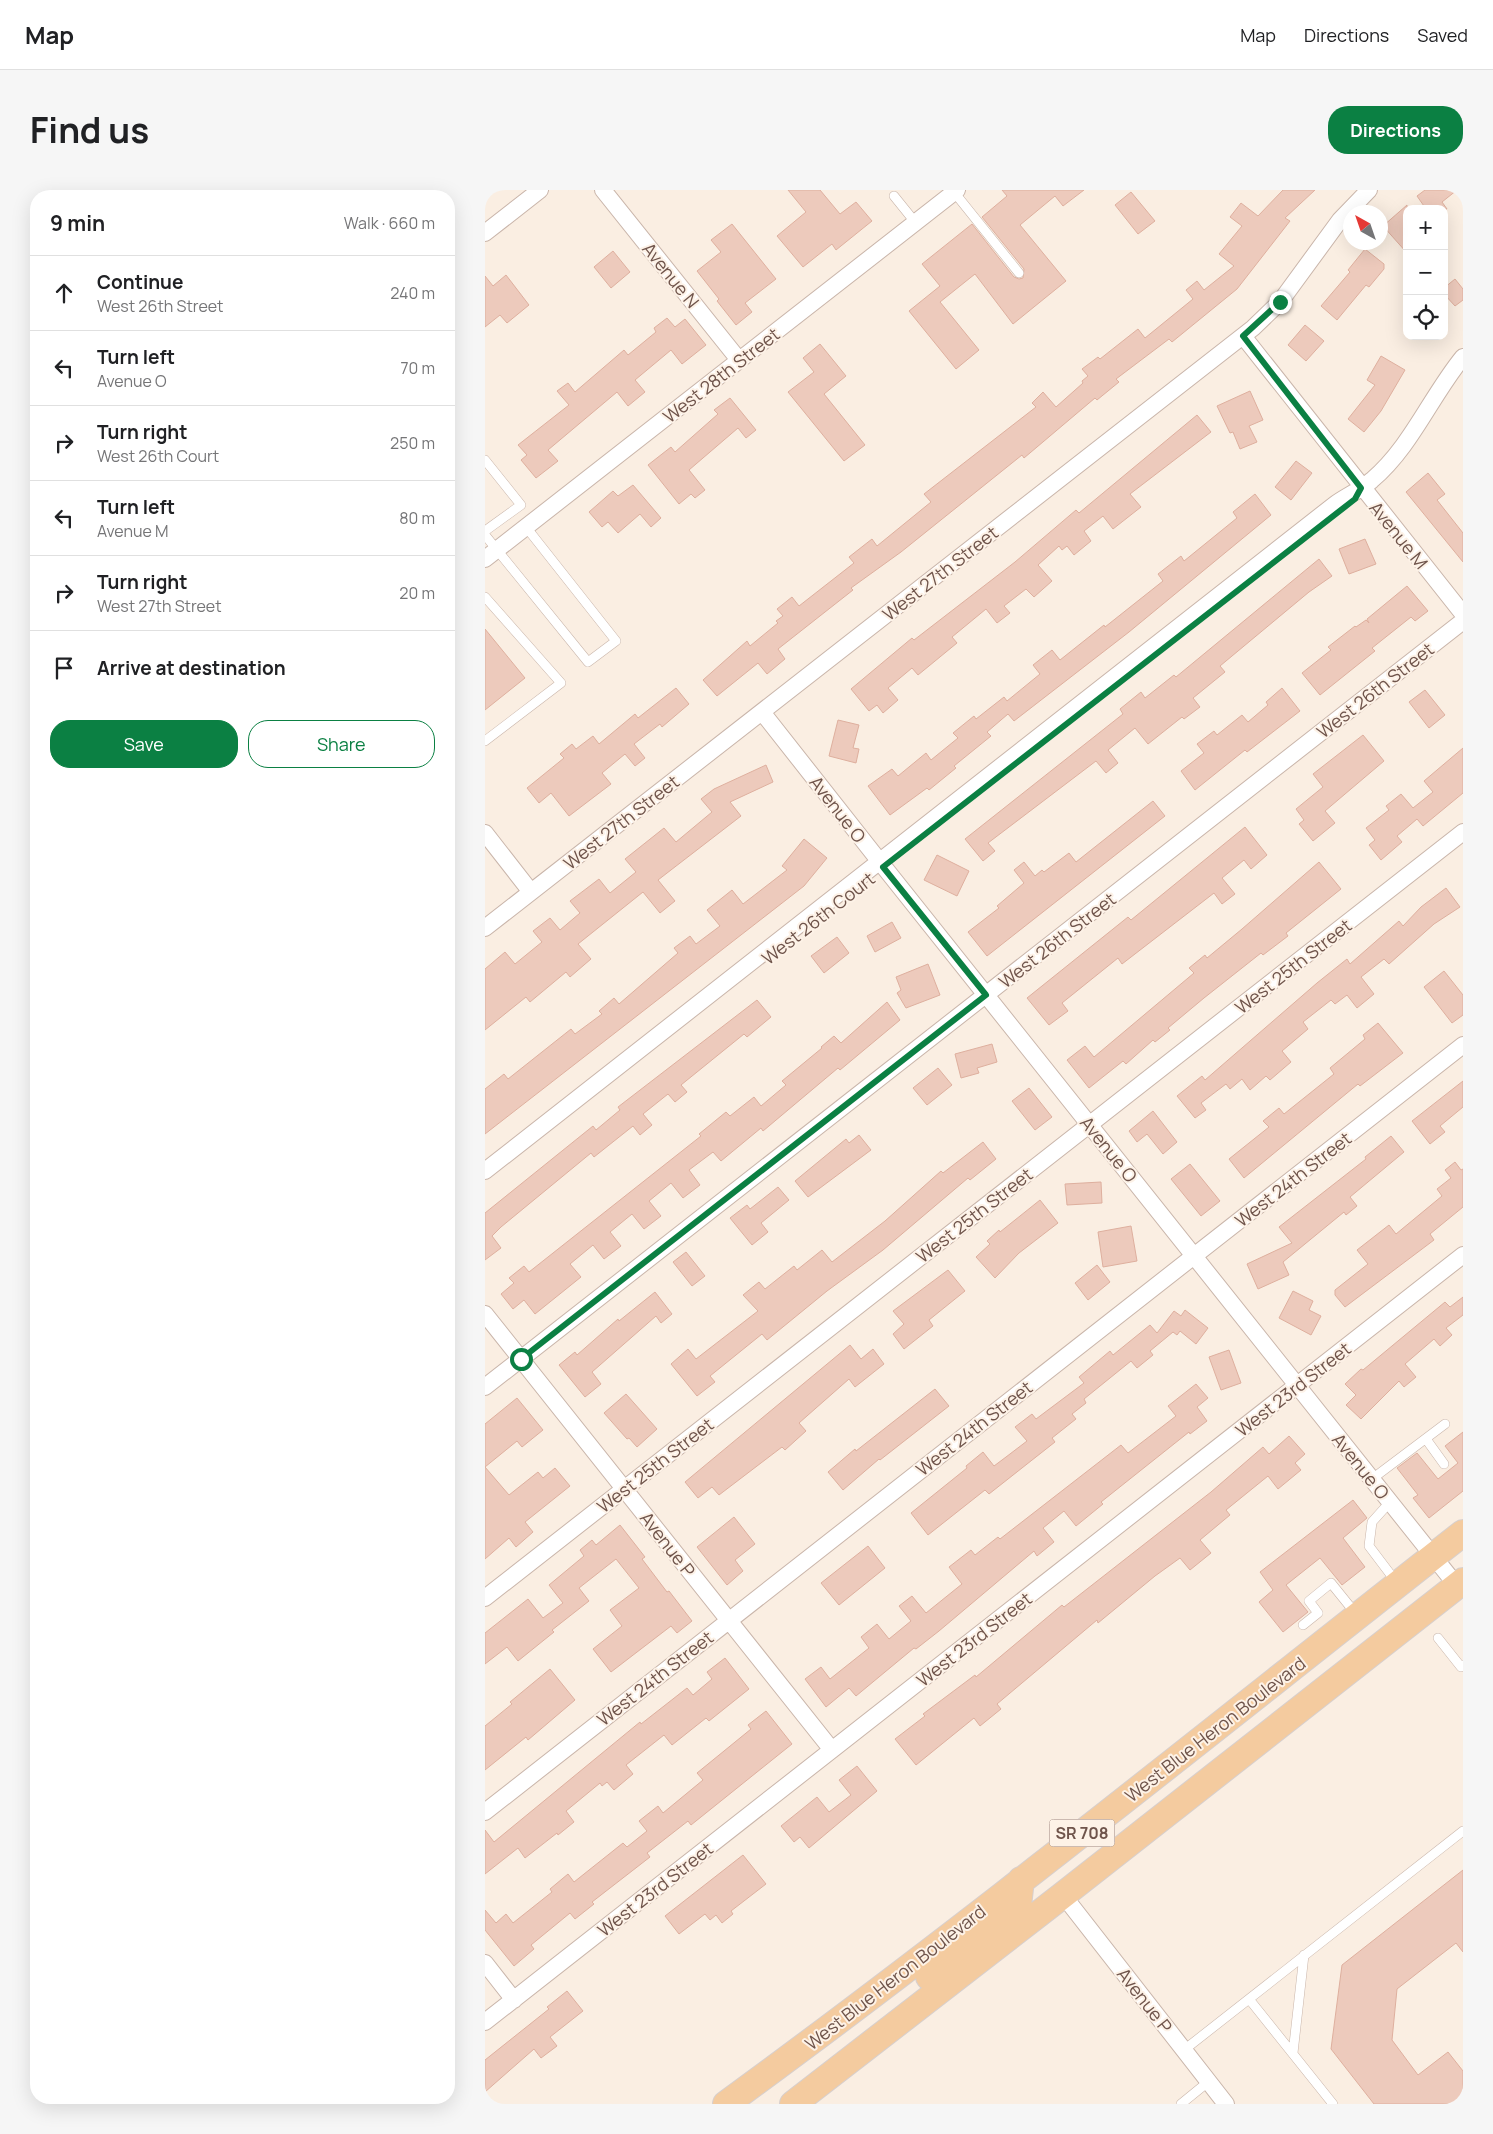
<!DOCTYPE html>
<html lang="en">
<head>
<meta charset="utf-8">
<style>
  :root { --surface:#fff; --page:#f6f6f6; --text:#202124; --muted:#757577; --line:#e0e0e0; --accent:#0b8043 }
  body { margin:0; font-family:Manrope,sans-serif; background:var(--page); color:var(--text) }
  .controls { position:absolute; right:15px; top:15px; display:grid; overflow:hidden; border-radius:10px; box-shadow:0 5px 20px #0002 }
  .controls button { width:45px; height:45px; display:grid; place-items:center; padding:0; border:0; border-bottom:1px solid var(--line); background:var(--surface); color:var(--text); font:25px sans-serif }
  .compass { position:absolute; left:858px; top:15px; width:45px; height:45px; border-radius:50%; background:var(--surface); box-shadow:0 5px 20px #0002; rotate:320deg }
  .stop { position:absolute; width:15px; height:15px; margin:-11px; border:4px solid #0b8043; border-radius:50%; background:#fff }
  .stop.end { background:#0b8043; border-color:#fff; box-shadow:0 1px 5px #0008 }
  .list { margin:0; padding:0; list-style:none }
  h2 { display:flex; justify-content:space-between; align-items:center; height:65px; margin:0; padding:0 20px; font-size:21px }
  h2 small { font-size:16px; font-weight:400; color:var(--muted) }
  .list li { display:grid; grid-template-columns:32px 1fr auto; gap:15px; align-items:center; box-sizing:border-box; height:75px; padding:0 20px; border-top:1px solid var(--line) }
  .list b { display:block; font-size:19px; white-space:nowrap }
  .list p { margin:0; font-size:16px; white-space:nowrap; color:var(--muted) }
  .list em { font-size:16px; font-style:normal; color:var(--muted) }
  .actions { display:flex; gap:10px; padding:15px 20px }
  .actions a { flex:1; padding:11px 0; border:1px solid var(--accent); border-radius:20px; text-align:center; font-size:18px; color:var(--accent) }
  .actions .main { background:var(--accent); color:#fff }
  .icon { flex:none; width:28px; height:28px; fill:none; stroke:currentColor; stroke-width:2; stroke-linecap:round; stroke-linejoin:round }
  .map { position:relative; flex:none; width:978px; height:1914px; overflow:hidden; border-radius:20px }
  header { display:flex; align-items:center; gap:30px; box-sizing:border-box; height:70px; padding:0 25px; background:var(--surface); border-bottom:1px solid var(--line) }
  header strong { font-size:24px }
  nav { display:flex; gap:28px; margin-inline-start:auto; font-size:18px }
  .intro { display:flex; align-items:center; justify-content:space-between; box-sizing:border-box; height:120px; padding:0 30px }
  h1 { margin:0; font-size:35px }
  .button { padding:12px 22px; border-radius:20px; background:var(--accent); color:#fff; font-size:18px; font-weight:700 }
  main { display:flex; gap:30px; padding:0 30px }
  aside { flex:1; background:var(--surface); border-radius:20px; box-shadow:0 5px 20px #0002 }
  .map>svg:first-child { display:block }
  .building { fill:#edcabc; stroke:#deaf9e }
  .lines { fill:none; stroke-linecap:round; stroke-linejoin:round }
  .service-casing { stroke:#c9b5aa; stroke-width:10 }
  .minor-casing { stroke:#c9b5aa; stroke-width:18 }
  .primary-casing { stroke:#d7cfcd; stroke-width:28 }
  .service { stroke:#fff; stroke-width:9 }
  .minor { stroke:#fff; stroke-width:16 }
  .primary { stroke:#f4cb9f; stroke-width:26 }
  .route { stroke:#0b8043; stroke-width:6 }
  .labels { text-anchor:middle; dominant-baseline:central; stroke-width:4; stroke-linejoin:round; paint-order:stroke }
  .shield { fill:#fdf2e7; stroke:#9a837a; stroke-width:1 }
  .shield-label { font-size:16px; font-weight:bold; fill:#6f544b }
  .street-label { font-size:18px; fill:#6f544b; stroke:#fdf2e7 }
</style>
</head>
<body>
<header>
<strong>Map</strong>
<nav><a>Map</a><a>Directions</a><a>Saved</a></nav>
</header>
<div class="intro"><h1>Find us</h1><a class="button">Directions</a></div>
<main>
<aside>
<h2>9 min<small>Walk · 660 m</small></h2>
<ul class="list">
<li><svg class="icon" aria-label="ahead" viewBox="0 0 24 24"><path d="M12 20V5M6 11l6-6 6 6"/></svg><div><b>Continue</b><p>West 26th Street</p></div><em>240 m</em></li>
<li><svg class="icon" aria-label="left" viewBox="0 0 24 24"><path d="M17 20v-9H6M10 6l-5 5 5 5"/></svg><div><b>Turn left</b><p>Avenue O</p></div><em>70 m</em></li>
<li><svg class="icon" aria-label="right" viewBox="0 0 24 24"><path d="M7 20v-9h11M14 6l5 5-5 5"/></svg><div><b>Turn right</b><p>West 26th Court</p></div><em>250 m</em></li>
<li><svg class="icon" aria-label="left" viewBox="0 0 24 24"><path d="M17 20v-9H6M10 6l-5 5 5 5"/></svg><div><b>Turn left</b><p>Avenue M</p></div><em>80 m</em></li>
<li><svg class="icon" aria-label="right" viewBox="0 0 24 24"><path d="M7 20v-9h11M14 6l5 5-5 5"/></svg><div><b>Turn right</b><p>West 27th Street</p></div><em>20 m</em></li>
<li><svg class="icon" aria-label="arrive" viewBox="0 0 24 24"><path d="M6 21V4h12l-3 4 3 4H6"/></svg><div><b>Arrive at destination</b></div></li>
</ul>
<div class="actions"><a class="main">Save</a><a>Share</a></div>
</aside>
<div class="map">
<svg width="978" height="1914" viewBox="0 0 978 1914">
  <rect width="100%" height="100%" fill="#faeee2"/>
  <!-- building -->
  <path class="building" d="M303,0H335L355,24L371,12L387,31L351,60L347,54L318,77L292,46L321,22Z
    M517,0H599L578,16L570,6L535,35L581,91L528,134L490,84L455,112L494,160L471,179L424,121L455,96L437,74L487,34L529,87L534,89L538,88L539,79L497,27L522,6Z
    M798,0H830L800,28L805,31L752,99L687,152L684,149L631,189L634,192L612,210L610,208L539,268L537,265L416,362L366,398L368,400L293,459L300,469L282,484L273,473L232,506L218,490L262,451L265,456L293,433L291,431L298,426L292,419L307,407L314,416L369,373L364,367L387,349L392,356L446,312L439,304L551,217L547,213L558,202L571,217L598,193L597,191L603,186L597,179L613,167L615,169L653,139L660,148L708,109L701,100L712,91L719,100L749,76L734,64L757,36L745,27L756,13L773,26Z
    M940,0H972L957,12L962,19H941L932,6Z
    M646,2L670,31L653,44L630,15Z
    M922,15V63L898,36Z
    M247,34L291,89L260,113L267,122L251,135L232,111L234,109L212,81L236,62L226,50Z
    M880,59L899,74V79L884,97L881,95L852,130L836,116L865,82L863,80Z
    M128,61L145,82L126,98L109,77Z
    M21,85L44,115L22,133L15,125L0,137V86L8,96Z
    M970,89L978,99V110L970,116L959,104V98Z
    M182,128L190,137L200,129L221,155L197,174L186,160L150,190L160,202L143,216L132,202L63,260L73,271L51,288L36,270L42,265L33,255L84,215L72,201L83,193L90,202L139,160L143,165L171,142L169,138Z
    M820,135L839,151L821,171L803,155Z
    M335,154L361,186L339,204L380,255L359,271L303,202L329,182L318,168Z
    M896,166L920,180L896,221L879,242L863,229L890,195L882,190Z
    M765,201L778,230L764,236L772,252L755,259L748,242L745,243L732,216Z
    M245,208L271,240L261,248L253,238L204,280L220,300L210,308L206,304L194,314L163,275L186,257L190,262L233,224L229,220Z
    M712,225L726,242L645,304L656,317L628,339L618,326L599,341L606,351L589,365L582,356L577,360L574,356L553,375L567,391L549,407L541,399L519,416L525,423L512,433L501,419L467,447L472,453L433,485L427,478L403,498L413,510L398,523L392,515L384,521L366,499L427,448L429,450L530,372L591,320L594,323Z
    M811,271L827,283L806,310L790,297Z
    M943,283L960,304L952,310L978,343V372L921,302Z
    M148,295L176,328L166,337L155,324L133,343L123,332L117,337L104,322L128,301L133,306Z
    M770,304L786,325L644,442L529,531L523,524L502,542L506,546L469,576L471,578L444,600L442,598L405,625L383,596L407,579L413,586L441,563L446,570L473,548L468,543L489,526L491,529L519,507L522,511L555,484L548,475L567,460L575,470L619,435L620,437L678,391L673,384L696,366L699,371L752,328L748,322Z
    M880,349L891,374L864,384L854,359Z
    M834,369L847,386L824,402L735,476L740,482L708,508L715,517L699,529L697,527L663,554L650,538L623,560L633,573L621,583L611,571L503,653L510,661L498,671L480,649L638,524L635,519L656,502L660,508L689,485L691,487Z
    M922,396L943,421L930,431L926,427L887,458L890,461L835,505L817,483L846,460L843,457L870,436L871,437L881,430L884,433L882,429Z
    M0,439L40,488L0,520Z
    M191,498L204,514L177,537L175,534L149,554L160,568L150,576L140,564L117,583L126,594L84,626L66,603L54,613L42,598L79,568L75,564L87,554L91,559L108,546L114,554L150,524L153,528Z
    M797,498L815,521L762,562L760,560L710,600L696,581L719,563L712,554L729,541L732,545L757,525L763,532L783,515L781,512Z
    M940,500L960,525L944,538L924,512Z
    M353,530L374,535L368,558L374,559L371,573L344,566Z
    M878,545L899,571L840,621L850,633L828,651L814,634L819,630L811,619L838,597L828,584Z
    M978,558V603L938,636L932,629L912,646L917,652L896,670L884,655L890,650L881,638L904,620L901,616L916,604L928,618L948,602L939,591Z
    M281,575L288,592L245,612L256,626L173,690L190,711L175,723L158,702L93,754L106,769L85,787L81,782L45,812L41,807L0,840V779L20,762L30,774L57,752L48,741L65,728L75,740L95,723L85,711L114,689L125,703L151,682L140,669L179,638L191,652L227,622L216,609L229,599Z
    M668,611L680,626L502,766L483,742L514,718L512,716L539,693L529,680L539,672L550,686L557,680L559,682L584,663L591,672Z
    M760,637L782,665L766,679L759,670L737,688L750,704L737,714L729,703L637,774L633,768L577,813L583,821L564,835L542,808L643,727L646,730Z
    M319,649L342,668L319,696L0,944V899L19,884L23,889L86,839L90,844L117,824L114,821L129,808L134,814L193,763L189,758L205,746L211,754L235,736L222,720L247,700L258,714L302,680L297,676Z
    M452,665L484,681L472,706L439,690Z
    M834,672L856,699L801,743L803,746L778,765L776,763L719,808L683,838L685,840L670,852L668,850L641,874L638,871L604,898L582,870L600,856L609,867L709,783L704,778L720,765L722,768L757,739Z
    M961,698L975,717L949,734L904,774L899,769L876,787L889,804L872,818L862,805L850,814L846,810L818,832L823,839L797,861L806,872L785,890L781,886L765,900L757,889L745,899L741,894L716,913L721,920L710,928L692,906L717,886L720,890L832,793L862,769L865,774L914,731L918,736L936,717Z
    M407,732L416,748L390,762L382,746Z
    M352,747L364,763L339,783L326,766Z
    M443,774L455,805L421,818L412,803L416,800L411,787Z
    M959,781L978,805V825L967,833L939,797Z
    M272,810L286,827L262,847L259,844L196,895L202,902L190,912L183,904L158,924L167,935L155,945L148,936L109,967L106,963L16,1037L7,1046L16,1058L0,1070V1023L108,936L111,940L135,920L133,917Z
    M402,812L415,830L355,880L353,878L278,941L276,938L236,971L228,962L204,980L215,995L198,1008L186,993L164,1011L176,1026L159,1039L147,1024L125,1042L136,1056L119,1069L108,1055L85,1074L96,1087L50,1124L39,1110L28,1119L16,1104L29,1093L24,1088L39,1076L44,1082L216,946L214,944L241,922L245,926L269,907L276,916L301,895L297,891L337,858L336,857L349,846L356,853Z
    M893,833L918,863L875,896L873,894L759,988L744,969L784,937L778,931L794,918L799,924L849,884L845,878L880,849L878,845Z
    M507,854L512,872L492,878L494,883L476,888L470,864Z
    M453,878L467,895L442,915L428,898Z
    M978,891V917L955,936L960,942L945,954L927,931Z
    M544,898L567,927L550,940L527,911Z
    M668,921L692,952L678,964L662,944L652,952L644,941Z
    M374,945L386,960L323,1007L310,991L361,949L364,953Z
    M906,946L919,962L865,1007L872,1016L861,1025L859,1022L798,1072L804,1085L773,1099L762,1074L807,1053L794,1037L881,969L880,967Z
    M498,952L511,969L485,990L483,988L398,1060L342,1101L282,1150L277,1144L225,1186L230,1192L212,1206L186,1174L203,1159L211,1169L273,1121L258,1105L274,1092L280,1099L309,1076L312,1080L337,1060L347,1072L400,1031L456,981L458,983Z
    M970,972L976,980L978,979V1017L945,1044L949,1050L860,1117L850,1105V1100L883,1074L872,1060L904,1035L911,1044L957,1006L952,999L966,988L960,980Z
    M705,974L735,1011L716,1026L686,989Z
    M616,992L617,1013L582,1015L580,994Z
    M293,997L304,1010L276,1033L283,1042L267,1055L245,1028L262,1015L265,1019Z
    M555,1010L573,1033L534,1063L510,1088L491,1067L505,1054L502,1051L514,1040L515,1042Z
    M646,1036L652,1071L618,1077L613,1042Z
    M201,1062L220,1086L207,1096L188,1072Z
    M612,1075L625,1092L603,1110L590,1093Z
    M463,1080L480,1101L444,1130L448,1136L419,1159L408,1144L419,1134L408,1121Z
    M808,1101L828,1111L824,1120L836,1126L826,1145L794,1128Z
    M170,1102L187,1124L176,1133L171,1126L107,1182L116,1194L100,1207L74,1175L90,1162L92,1165L133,1129L134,1131Z
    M978,1107V1125L961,1138L967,1145L955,1156L949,1149L920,1174L931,1187L919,1197L914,1191L876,1229L861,1215L871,1205L860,1194L876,1179L878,1180L960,1112L965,1117Z
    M700,1120L723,1138L711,1154L695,1141L692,1145L688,1142L665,1161L668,1165L652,1178L646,1171L599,1209L601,1213L587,1224L591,1229L567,1248L570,1252L504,1304L500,1300L443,1345L426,1323L482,1278L481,1276L498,1262L509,1276L521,1267L542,1251L530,1237L547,1224L551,1229L599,1193L594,1187L625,1161L628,1165L665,1135L672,1143L689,1121L696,1126Z
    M365,1155L376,1169L388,1159L399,1174L370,1197L364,1189L314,1233L321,1241L300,1260L297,1257L234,1305L227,1297L213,1308L200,1292Z
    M744,1160L756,1193L736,1200L724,1167Z
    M711,1194L723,1208L712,1217L722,1231L705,1244L704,1242L616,1312L618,1314L591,1336L579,1321L558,1338L569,1352L552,1366L549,1361L454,1441L431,1459L429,1458L371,1506L364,1498L341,1517L320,1489L336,1477L345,1489L384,1458L376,1447L392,1434L404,1449L426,1431L414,1416L427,1406L441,1423L477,1394L464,1377L486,1360L490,1365L513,1347L515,1349L636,1255L643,1263L691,1226L683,1216Z
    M450,1199L464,1216L395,1270L394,1269L358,1300L343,1282L370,1259L371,1261Z
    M141,1204L172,1239L152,1257L144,1248L142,1249L119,1223Z
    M32,1208L58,1240L37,1257L32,1251L0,1277L24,1305L53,1282L58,1288L70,1278L85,1296L40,1332L48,1342L31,1357L24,1348L0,1369V1234Z
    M978,1242V1301L944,1328L928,1308L933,1305L912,1278L932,1263L953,1289L973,1273L960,1256Z
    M804,1246L820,1264L810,1273L816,1280L793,1299L783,1286L741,1320L745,1325L715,1350L726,1363L705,1380L695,1368L670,1386L613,1433L612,1430L512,1514L516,1519L495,1536L489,1528L431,1575L410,1549L440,1526L438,1524L490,1485L491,1487L577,1415L579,1417L726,1302L778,1257L784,1264Z
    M868,1310L882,1328L858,1348L880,1377L857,1395L835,1368L801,1395L823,1422L798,1442L774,1412L788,1400L775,1382Z
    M249,1327L270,1354L250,1370L258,1381L242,1395L212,1357Z
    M135,1335L160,1367L157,1369L182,1402L184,1401L207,1431L192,1443L186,1436L126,1482L108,1459L137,1436L125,1420L154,1398L131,1369L94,1398L104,1411L67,1440L69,1442L33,1471L22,1457L0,1474V1443L43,1409L58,1428L78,1413L64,1395L99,1366L95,1360L107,1350L111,1355Z
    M383,1356L400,1378L354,1415L336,1393Z
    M240,1468L264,1499L224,1531L221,1528L187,1555L179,1545L141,1575L148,1584L129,1600L122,1592L117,1596L115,1593L81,1621L89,1632L73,1645L72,1643L40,1668L33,1658L0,1684V1640L9,1652L155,1532L156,1534L202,1498L208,1505L227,1489L222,1482Z
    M65,1479L90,1510L43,1550L41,1547L0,1580V1536L27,1514L25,1512Z
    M281,1521L307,1554L206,1635L203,1631L162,1663L165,1667L107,1712L109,1714L90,1729L85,1723L46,1755L49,1759L29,1776L0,1740V1720L11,1733L21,1724L28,1733L67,1702L65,1699L83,1684L89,1692L138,1653L142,1657L162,1641L154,1631L173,1616L178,1623L218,1590L212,1583L266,1539L263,1535Z
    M372,1576L392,1601L324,1658L315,1647L309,1652L296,1636L332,1607L344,1622L366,1605L354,1590Z
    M258,1665L281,1694L246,1721L248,1724L237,1733L231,1725L225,1730L220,1724L194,1744L180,1726Z
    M978,1680V1762L971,1753L912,1799L907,1850L933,1885L963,1862L978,1881V1914H889L846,1859L857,1775Z
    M82,1801L98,1821L65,1847L72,1856L56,1868L49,1859L0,1902V1870L64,1819L62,1817Z"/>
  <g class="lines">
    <defs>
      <path id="service" d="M469,2L534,83
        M409,6L430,32
        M0,270L36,315L0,341
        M0,345L103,472L131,451L41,337
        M0,407L76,493L0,551
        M941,1249L959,1274
        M887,1289L960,1234
        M905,1312L887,1332L884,1356L912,1393
        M818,1435L833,1423L824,1411L846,1393L871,1424
        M953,1448L976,1477L978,1475
        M764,1809L848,1914
        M699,1860L978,1641
        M808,1863L819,1765
        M696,1914L723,1892"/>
      <path id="minor" d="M118,0L254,170
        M0,43L55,0
        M758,146L978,424
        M0,369L472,0
        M277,522L399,677L972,1396
        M0,643L46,702
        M0,738L768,138L795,112L855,30L884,0
        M0,981L849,315C861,306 876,300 887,290C926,257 946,206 978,167
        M0,1124L347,1560
        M0,1197L978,431
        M0,1408L978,642
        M0,1622L978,855
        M578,1705L741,1914
        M0,1773L29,1810
        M0,1832L978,1065"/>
      <path id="primary" d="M444,1787L533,1716L536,1690
        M241,1914C492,1731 733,1535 978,1343
        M308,1914L578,1705L978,1391"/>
    </defs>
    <!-- service casing -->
    <use href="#service" class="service-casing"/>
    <!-- minor casing -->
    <use href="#minor" class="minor-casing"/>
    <!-- primary casing -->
    <use href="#primary" class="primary-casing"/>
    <!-- service -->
    <use href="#service" class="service"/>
    <!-- minor -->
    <use href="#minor" class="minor"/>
    <!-- primary -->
    <use href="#primary" class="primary"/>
  </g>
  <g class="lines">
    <!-- route -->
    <path class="route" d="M36,1169L501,805L398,677L870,309L876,298L758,146L795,112"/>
  </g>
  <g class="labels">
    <!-- shield labels -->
    <rect class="shield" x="564.5" y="1629.5" width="65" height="27" rx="4"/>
    <g class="shield-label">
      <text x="597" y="1643">SR 708</text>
    </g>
    <!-- street labels -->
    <g class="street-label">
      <text transform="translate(186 85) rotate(51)">Avenue N</text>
      <text transform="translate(236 185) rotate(-38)">West 28th Street</text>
      <text transform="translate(914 345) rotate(51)">Avenue M</text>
      <text transform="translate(455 383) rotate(-38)">West 27th Street</text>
      <text transform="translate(890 500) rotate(-38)">West 26th Street</text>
      <text transform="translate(353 619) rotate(52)">Avenue O</text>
      <text transform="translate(136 632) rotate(-38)">West 27th Street</text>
      <text transform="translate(333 728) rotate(-38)">West 26th Court</text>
      <text transform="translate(572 750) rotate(-38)">West 26th Street</text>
      <text transform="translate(808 776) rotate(-38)">West 25th Street</text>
      <text transform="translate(624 959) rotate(51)">Avenue O</text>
      <text transform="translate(808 989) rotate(-38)">West 24th Street</text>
      <text transform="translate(489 1025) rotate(-38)">West 25th Street</text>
      <text transform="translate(808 1199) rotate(-38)">West 23rd Street</text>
      <text transform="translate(489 1238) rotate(-38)">West 24th Street</text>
      <text transform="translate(170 1275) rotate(-38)">West 25th Street</text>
      <text transform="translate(876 1276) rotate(51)">Avenue O</text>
      <text transform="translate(183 1354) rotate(52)">Avenue P</text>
      <text transform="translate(489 1449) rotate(-38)">West 23rd Street</text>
      <text transform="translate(170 1488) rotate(-38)">West 24th Street</text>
      <text transform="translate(730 1539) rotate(-38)">West Blue Heron Boulevard</text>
      <text transform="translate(170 1699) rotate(-38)">West 23rd Street</text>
      <text transform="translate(410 1787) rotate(-38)">West Blue Heron Boulevard</text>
      <text transform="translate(660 1810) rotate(52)">Avenue P</text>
    </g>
  </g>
</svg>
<div class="controls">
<button>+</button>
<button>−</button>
<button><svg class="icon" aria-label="locate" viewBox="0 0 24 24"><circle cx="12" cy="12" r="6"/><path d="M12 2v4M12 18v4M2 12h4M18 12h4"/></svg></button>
</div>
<svg class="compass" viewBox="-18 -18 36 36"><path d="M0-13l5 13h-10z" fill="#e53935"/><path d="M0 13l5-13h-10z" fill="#757577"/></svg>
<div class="stop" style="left:36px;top:1169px"></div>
<div class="stop end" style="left:795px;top:112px"></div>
</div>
</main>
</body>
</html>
